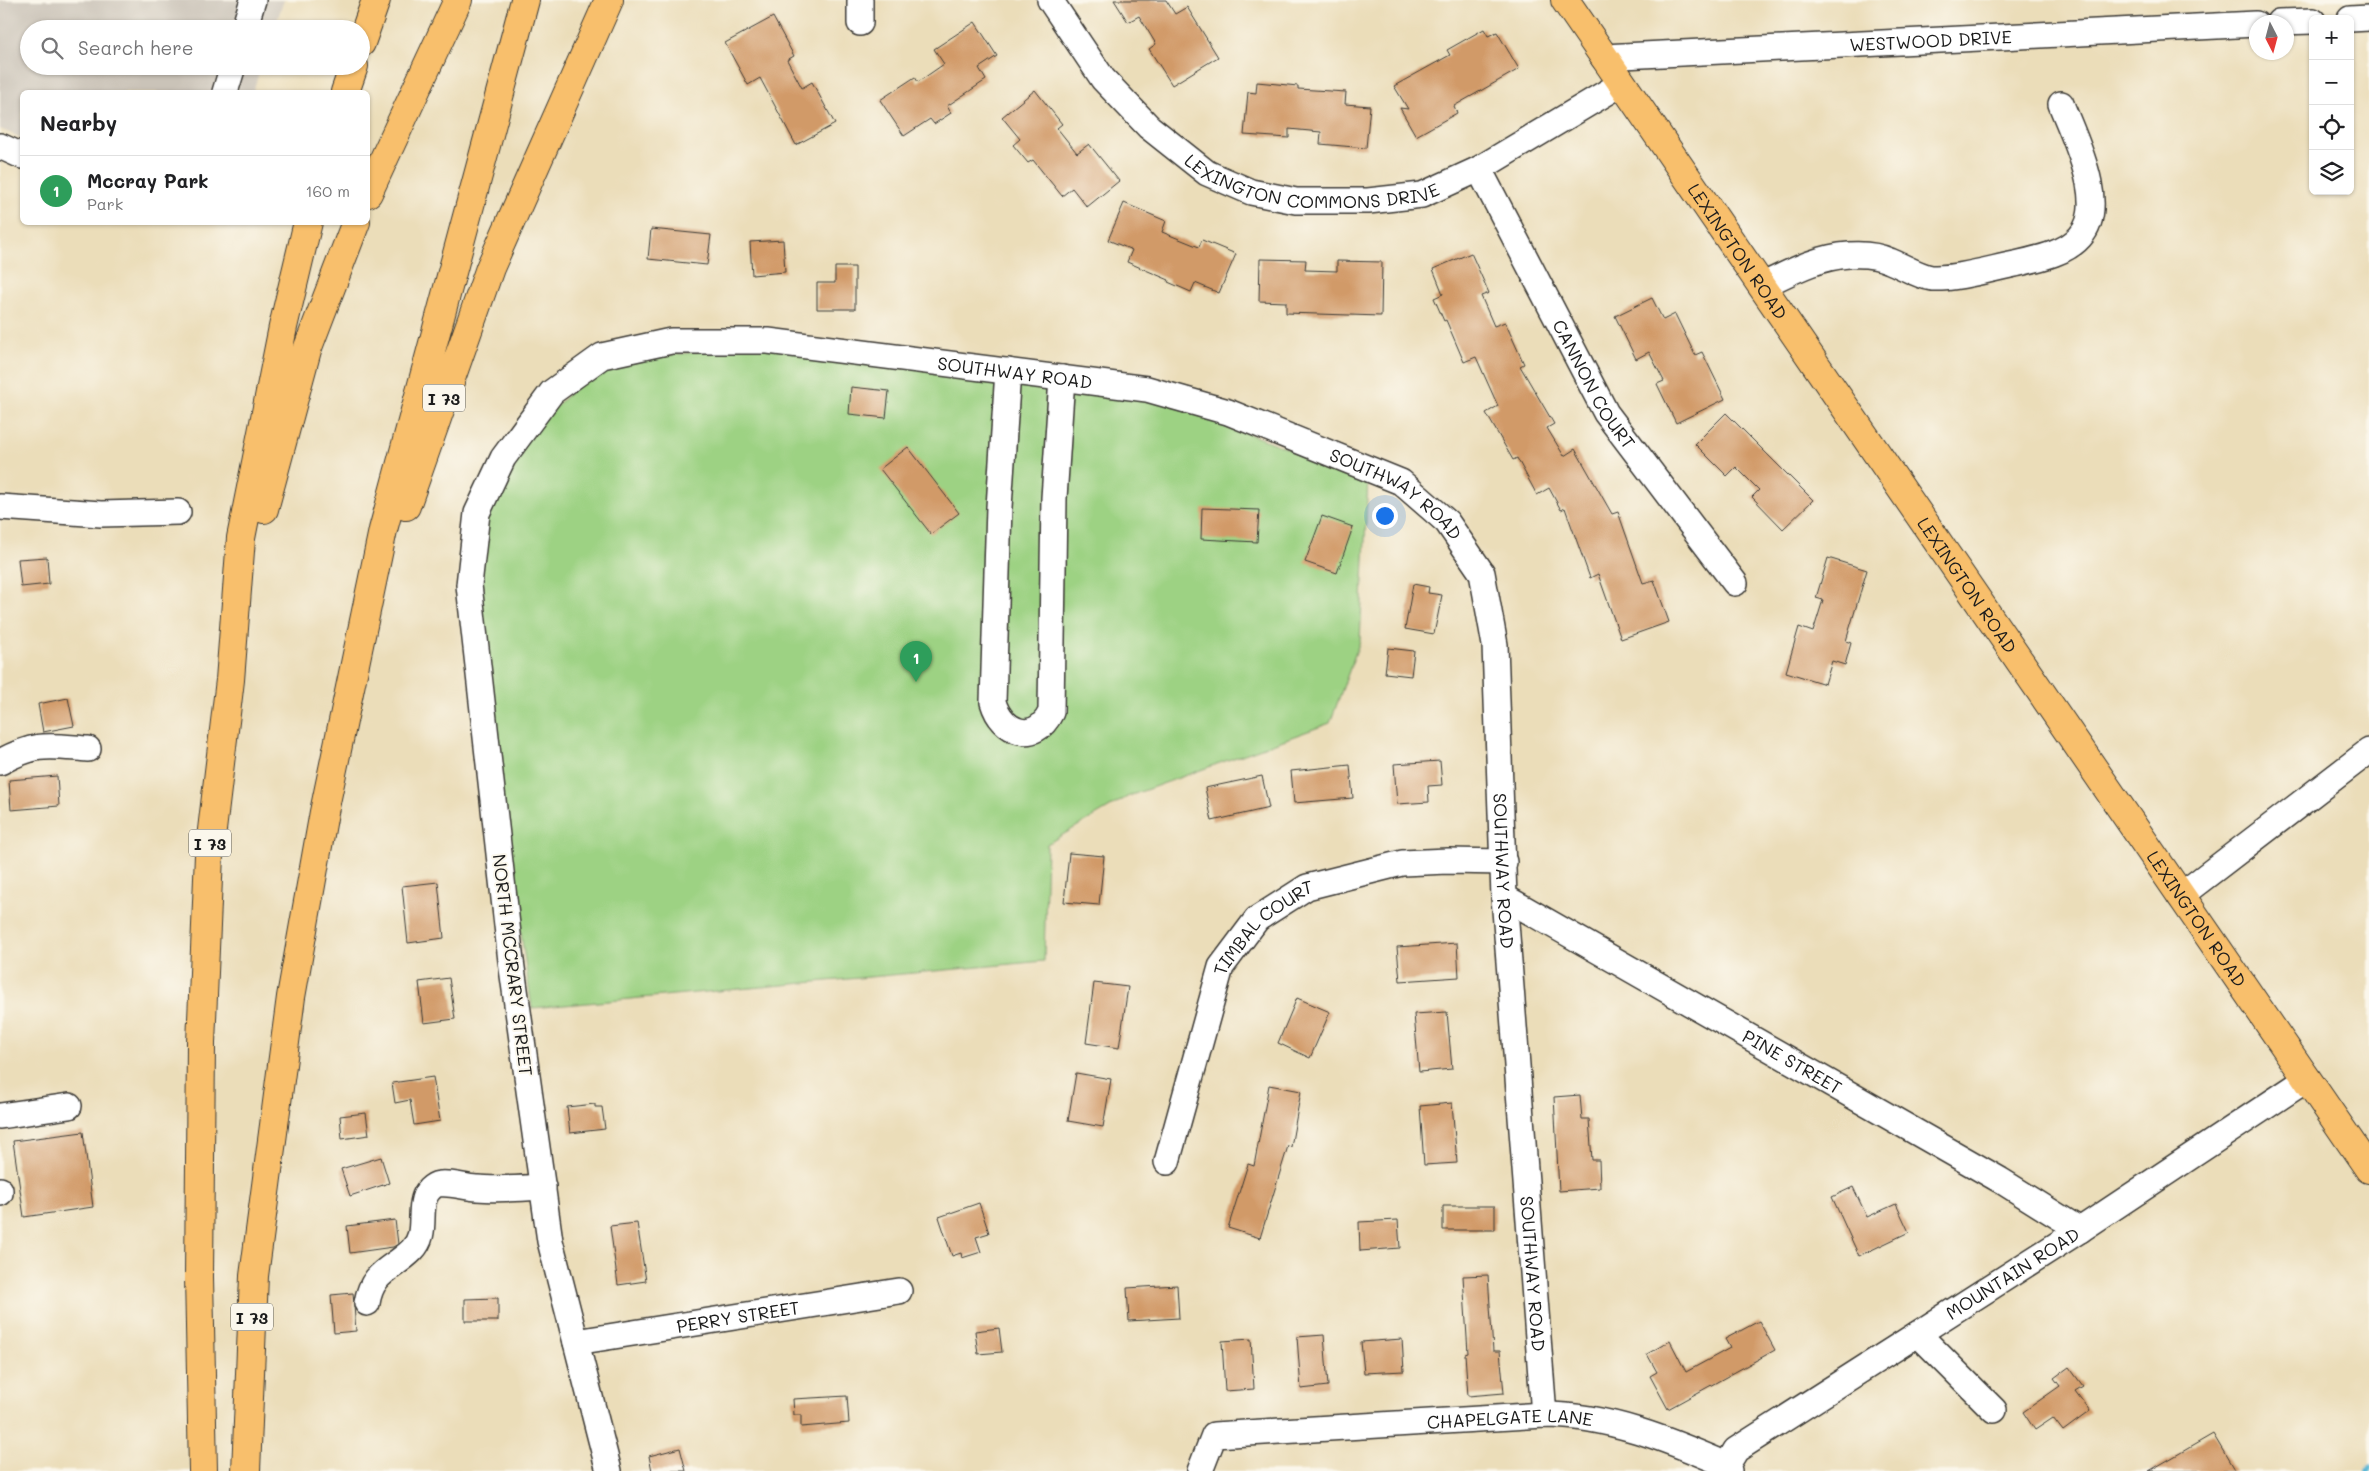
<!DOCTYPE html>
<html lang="en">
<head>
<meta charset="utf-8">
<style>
  :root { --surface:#fff; --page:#f6f6f6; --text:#202124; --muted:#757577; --line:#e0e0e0; --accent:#ea580c }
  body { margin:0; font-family:Mali,sans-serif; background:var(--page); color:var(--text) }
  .controls { position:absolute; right:15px; top:15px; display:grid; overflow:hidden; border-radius:8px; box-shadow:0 1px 4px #0004 }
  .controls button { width:45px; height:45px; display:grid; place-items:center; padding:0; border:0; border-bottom:1px solid var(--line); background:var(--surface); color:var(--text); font:25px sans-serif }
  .compass { position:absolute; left:2249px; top:15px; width:45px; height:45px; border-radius:50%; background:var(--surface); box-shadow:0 1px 4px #0004; rotate:174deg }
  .you { position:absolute; left:1384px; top:515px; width:18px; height:18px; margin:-12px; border:4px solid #fff; border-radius:50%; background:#1a73e8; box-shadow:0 0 0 8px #1a73e833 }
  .badge { display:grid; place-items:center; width:32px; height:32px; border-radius:50%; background:var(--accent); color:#fff; font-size:16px; font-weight:700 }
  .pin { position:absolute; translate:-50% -41px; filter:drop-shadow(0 1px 2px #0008) }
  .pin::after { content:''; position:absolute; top:26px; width:18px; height:15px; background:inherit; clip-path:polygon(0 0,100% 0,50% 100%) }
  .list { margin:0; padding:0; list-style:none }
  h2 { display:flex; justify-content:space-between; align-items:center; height:65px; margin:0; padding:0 20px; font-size:21px }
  h2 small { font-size:16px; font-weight:400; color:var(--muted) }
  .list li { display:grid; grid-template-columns:32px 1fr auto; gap:15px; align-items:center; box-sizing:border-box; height:70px; padding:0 20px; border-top:1px solid var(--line) }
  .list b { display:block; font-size:19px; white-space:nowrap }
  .list p { margin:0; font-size:16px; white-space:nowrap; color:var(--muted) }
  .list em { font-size:16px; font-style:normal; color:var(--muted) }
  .icon { flex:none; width:28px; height:28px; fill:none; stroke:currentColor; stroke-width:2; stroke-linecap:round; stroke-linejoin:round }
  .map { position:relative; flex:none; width:2369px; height:1471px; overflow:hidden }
  .search { position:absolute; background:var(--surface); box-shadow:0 1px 4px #0004; left:20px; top:20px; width:350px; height:55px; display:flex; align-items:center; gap:12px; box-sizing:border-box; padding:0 18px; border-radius:28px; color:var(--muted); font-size:19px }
  .panel { position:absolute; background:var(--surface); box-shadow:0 1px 4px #0004; left:20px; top:90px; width:350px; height:135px; border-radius:8px }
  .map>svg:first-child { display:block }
  .industrial { fill:#cac3b8 }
  .green { fill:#9dd283; stroke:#5c7750 }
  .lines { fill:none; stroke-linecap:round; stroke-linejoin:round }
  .stream { stroke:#57b6d6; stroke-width:6 }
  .building { fill:#d19a68 }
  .minor-casing { stroke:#3b3934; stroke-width:28 }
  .major-casing { stroke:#3b3934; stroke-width:30 }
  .highway-casing { stroke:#3b3934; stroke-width:30 }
  .minor { stroke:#fff; stroke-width:25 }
  .major { stroke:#f8bf6c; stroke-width:28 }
  .highway { stroke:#f8bf6c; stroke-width:28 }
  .labels { text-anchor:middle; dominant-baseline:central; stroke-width:4; stroke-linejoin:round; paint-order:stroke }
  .shield { fill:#fbf7ec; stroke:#5f5e5a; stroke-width:1 }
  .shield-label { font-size:16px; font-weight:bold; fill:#1c1c1c }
  .street-label { font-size:18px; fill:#1c1c1c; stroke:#fbf7ec }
</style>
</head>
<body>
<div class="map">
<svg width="2369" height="1471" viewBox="0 0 2369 1471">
  <rect width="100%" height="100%" fill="#fbf7ec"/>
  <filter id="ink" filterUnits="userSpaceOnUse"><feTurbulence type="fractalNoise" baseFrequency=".02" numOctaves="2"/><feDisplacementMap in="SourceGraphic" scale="10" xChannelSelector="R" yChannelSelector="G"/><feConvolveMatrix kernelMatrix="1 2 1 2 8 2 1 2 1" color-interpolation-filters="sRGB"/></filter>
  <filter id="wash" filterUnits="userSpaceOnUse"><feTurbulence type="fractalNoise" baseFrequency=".0096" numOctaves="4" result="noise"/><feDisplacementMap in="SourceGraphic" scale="20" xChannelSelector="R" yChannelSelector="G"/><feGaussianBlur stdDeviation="1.12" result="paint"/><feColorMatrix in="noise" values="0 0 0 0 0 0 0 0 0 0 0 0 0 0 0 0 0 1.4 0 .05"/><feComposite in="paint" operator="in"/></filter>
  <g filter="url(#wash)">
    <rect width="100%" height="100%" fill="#ebddb9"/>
    <!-- industrial -->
    <path class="industrial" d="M0,0H284L274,29H29V66H261L253,92H22V138L0,129Z"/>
    <!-- green -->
    <path class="green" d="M753,345L1141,393L1368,479L1360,641L1330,723L1129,796L1047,844L1044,961L532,1008L490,723L473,548L527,436L598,364Z"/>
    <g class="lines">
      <!-- stream -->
      <path class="stream" d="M2367,1471L2369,1468"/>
    </g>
    <g id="blocks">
      <!-- building -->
      <path class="building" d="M1114,0H1166L1175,14L1187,7L1218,57L1172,85L1149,49L1156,44L1139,16L1128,22Z
        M773,17L794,56L787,60L802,88L812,82L835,124L796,145L760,78L748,85L725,43Z
        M975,22L997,56L979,68L986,80L947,106L951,113L934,124L930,119L904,136L880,100L915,77L918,82L944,64L934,49Z
        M1484,29L1488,36L1497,32L1519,69L1454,106L1457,113L1416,136L1400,108L1408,109L1394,86L1450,55L1447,50Z
        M1257,82L1298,86V89L1346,92L1345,104L1370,106L1366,148L1320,144L1321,132L1289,129V138L1244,135L1248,92L1256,93Z
        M1035,90L1062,124L1057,128L1077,153L1089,144L1119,181L1087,207L1072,188L1062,196L1033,160L1028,163L1013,145L1020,139L1002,117Z
        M1124,203L1166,221L1162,232L1199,247L1202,240L1236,254L1219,293L1195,283L1191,292L1168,282L1169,280L1127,262L1132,250L1108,240Z
        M651,229L711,235L707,265L648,259Z
        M783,240L785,272L752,275L750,242Z
        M1471,253L1489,293L1481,296L1494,326L1505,322L1524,364L1520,366L1554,424L1547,428L1564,456L1575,449L1612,514L1618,512L1643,583L1654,580L1669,622L1621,639L1598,574L1590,578L1565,508L1561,510L1549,488L1537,495L1517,458L1513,460L1486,413L1498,406L1476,357L1464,362L1446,320L1444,321L1434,298L1443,294L1433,269Z
        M1260,259L1306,260L1305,270L1337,271V261L1382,262L1381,316L1286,313V302L1259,301Z
        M835,267H855V309H817V283H835Z
        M1652,298L1663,320L1675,314L1695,355L1702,352L1725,399L1676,423L1657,384L1664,381L1649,352L1636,359L1615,316Z
        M851,387L889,391L886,418L849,414Z
        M1726,413L1813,500L1783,529L1752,497L1759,490L1736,467L1727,476L1695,444Z
        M908,447L959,513L931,534L880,469Z
        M1202,508L1259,510L1257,542L1201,539Z
        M1322,516L1353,527L1337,573L1305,562Z
        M47,557L49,584L21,587L18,559Z
        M1828,558L1867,570L1846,641L1851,643L1845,665L1832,661L1825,684L1786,672L1799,627L1813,632L1823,600L1816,598Z
        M1413,584L1429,587L1428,593L1442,595L1434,634L1405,629Z
        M1388,648L1414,651L1411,676L1385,673Z
        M68,698L74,726L43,732L38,704Z
        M1440,761L1442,785L1428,786L1429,802L1397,804L1394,764Z
        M1350,765L1353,798L1294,803L1291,771Z
        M57,776L59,806L11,810L9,780Z
        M1262,776L1269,808L1212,821L1205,788Z
        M1069,853L1104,856L1099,905L1064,902Z
        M438,882L444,938L408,943L402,886Z
        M1457,943L1459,977L1400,981L1397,947Z
        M449,978L455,1019L424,1023L419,982Z
        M1094,983L1128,987L1119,1048L1086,1043Z
        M1297,998L1330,1012L1310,1058L1278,1043Z
        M1447,1012L1452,1069L1419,1072L1414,1014Z
        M1076,1073L1111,1079L1103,1127L1068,1121Z
        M433,1077L440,1121L414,1125L410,1100L395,1103L392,1083Z
        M1269,1085L1301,1091L1291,1147L1288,1146L1260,1238L1228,1228L1248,1164L1254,1166Z
        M1580,1095L1582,1119H1589L1592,1160H1599L1600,1188L1559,1191L1554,1097Z
        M1452,1103L1457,1163L1424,1165L1420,1106Z
        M595,1104V1107H602L605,1129L570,1133L567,1107Z
        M366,1113L369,1135L342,1139L340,1116Z
        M83,1132L93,1207L24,1217L13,1141Z
        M381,1157L389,1183L350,1196L341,1169Z
        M1853,1187L1867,1217L1896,1204L1909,1232L1859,1256L1832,1197Z
        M979,1203L989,1233L976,1237L981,1252L962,1258L961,1253L952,1256L939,1217Z
        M1443,1206H1495V1230H1443Z
        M395,1220L398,1244L393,1247L350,1253L347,1226Z
        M1398,1220L1400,1248L1360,1251L1359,1222Z
        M637,1223L646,1281L618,1285L610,1226Z
        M1488,1275L1493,1351H1500L1504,1393L1468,1396L1465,1354L1468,1353L1463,1276Z
        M1177,1285L1179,1318L1129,1321L1127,1288Z
        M353,1293L356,1331L334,1333L331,1295Z
        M498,1298V1321H465V1299Z
        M1759,1321L1775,1350L1668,1409L1650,1376L1657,1372L1647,1354L1670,1341L1686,1372L1730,1348L1725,1339Z
        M999,1328L1002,1352L978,1354L975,1331Z
        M1324,1335L1328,1386L1301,1389L1297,1337Z
        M1251,1339L1254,1389L1225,1391L1222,1341Z
        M1402,1339L1404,1371L1364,1373L1361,1342Z
        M2069,1367L2083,1386L2075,1391L2090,1411L2063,1431L2053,1418L2035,1430L2023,1412L2060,1386L2054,1378Z
        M847,1396L849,1423L801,1427V1415H794L793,1399Z
        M2213,1434L2235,1471H2149Z
        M680,1448L686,1471H652L649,1456Z"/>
    </g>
  </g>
  <g filter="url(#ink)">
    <use href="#blocks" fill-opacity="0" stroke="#3b3934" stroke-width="1"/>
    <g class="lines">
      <defs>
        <g id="minor">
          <path id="s1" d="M1050,0L1103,79L1149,127L1207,173L1251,192L1296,201H1368L1422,195L1479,169L1621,84"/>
          <path d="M2350,19L2369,18"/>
          <path d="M2279,22L2313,21"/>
          <path d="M860,23V0"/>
          <path d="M244,29L253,0"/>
          <path id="s2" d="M1603,57L2256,24"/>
          <path d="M225,92L233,66"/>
          <path d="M0,146L22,156"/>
          <path id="s3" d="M1479,169L1606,413L1735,583"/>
          <path d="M1761,286C1789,273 1817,257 1849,255C1863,254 1877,255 1890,261C1903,266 1918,276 1932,278C1957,279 1990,269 2015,264C2036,259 2065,254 2080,237C2109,205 2074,138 2061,104"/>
          <path d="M1008,371L999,507L993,702C1002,733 1035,745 1051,712L1054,498L1062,378"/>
          <path d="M0,507L101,514L178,512"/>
          <path d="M0,762C38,742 47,746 88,749"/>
          <path d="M2180,896L2369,751"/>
          <path id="s4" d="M1504,897L2000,1180L2080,1230"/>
          <path d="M0,1116L69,1106"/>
          <path id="s5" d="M1167,1162L1221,967L1257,919L1307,887L1402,863L1448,861L1504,862"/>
          <path d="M0,1190V1193"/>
          <path d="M367,1303C372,1271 392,1270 412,1250C427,1235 419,1217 424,1199C426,1192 432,1185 439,1184C451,1182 465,1188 477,1188C499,1190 521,1188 543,1187"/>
          <path d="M1918,1334L1994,1410"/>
          <path id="s6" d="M576,1342L899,1291"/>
          <path id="s7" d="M609,1471L550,1241L511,961L469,585L477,513L503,458L552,392L602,356L671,341H768L1147,389L1228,412L1401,482L1447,522L1482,573L1495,645L1504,897L1544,1415"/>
          <path id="s8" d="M1200,1471L1214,1435L1544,1415C1608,1415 1669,1440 1727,1465"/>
          <path id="s9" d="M1729,1471L1727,1465L1736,1450L2080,1230L2307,1079"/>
        </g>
        <g id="major">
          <path id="s10" d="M1565,0L2369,1169"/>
        </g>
        <path id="highway" d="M361,43L376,0
          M345,92L354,66
          M368,193L458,0
          M406,506L490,268L609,0
          M264,509L307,350L356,222
          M203,1471L199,1277L201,1043L209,855L230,680L241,538L283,327L308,222
          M246,1471L254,1276L291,997L324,812L383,530L525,0"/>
      </defs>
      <!-- minor casing -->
      <use href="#minor" class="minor-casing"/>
      <!-- major casing -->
      <use href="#major" class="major-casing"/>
      <!-- highway casing -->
      <use href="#highway" class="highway-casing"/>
      <!-- minor -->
      <use href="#minor" class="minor"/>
      <!-- major -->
      <use href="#major" class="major"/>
      <!-- highway -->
      <use href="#highway" class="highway"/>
    </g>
  </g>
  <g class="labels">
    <!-- shield labels -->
    <g class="shield">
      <rect x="423" y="384.5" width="42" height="27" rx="4"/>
      <rect x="189" y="829.5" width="42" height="27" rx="4"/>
      <rect x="231" y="1303.5" width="42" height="27" rx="4"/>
    </g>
    <g class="shield-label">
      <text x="444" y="398">I 73</text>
      <text x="210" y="843">I 73</text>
      <text x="252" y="1317">I 73</text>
    </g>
    <!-- street labels -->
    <g class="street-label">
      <text stroke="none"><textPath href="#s2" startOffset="328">WESTWOOD DRIVE</textPath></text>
      <text stroke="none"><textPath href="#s1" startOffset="342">LEXINGTON COMMONS DRIVE</textPath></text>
      <text stroke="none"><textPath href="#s10" startOffset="305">LEXINGTON ROAD</textPath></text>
      <text stroke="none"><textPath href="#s7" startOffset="1592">SOUTHWAY ROAD</textPath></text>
      <text stroke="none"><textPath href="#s3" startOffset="244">CANNON COURT</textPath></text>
      <text stroke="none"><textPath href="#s7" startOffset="1998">SOUTHWAY ROAD</textPath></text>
      <text stroke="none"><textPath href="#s10" startOffset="710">LEXINGTON ROAD</textPath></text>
      <text stroke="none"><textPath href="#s7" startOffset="2418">SOUTHWAY ROAD</textPath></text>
      <text stroke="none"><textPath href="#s10" startOffset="1115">LEXINGTON ROAD</textPath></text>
      <text stroke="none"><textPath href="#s5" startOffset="261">TIMBAL COURT</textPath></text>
      <text transform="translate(513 965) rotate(83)">NORTH MCCRARY STREET</text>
      <text stroke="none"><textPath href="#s4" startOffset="332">PINE STREET</textPath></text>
      <text stroke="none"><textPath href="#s9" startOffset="352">MOUNTAIN ROAD</textPath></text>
      <text stroke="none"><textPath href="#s7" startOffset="2822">SOUTHWAY ROAD</textPath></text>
      <text stroke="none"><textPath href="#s6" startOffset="164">PERRY STREET</textPath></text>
      <text stroke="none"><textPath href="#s8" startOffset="335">CHAPELGATE LANE</textPath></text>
    </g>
  </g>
</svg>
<div class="controls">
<button>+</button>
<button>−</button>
<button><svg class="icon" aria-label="locate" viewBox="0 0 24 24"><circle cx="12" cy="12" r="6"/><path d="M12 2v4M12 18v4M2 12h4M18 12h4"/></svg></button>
<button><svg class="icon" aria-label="layers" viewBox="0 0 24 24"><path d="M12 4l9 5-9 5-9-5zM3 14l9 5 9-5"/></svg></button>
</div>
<svg class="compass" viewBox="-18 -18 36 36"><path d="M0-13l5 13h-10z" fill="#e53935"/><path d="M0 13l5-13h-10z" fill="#757577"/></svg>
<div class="you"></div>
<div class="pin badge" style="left:916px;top:682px;background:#2e9e5b">1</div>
<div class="search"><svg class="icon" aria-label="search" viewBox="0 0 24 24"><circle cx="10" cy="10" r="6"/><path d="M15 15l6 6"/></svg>Search here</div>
<section class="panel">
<h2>Nearby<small></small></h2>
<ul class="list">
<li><span class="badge" style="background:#2e9e5b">1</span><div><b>Mccray Park</b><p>Park</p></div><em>160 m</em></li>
</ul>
</section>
</div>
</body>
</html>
